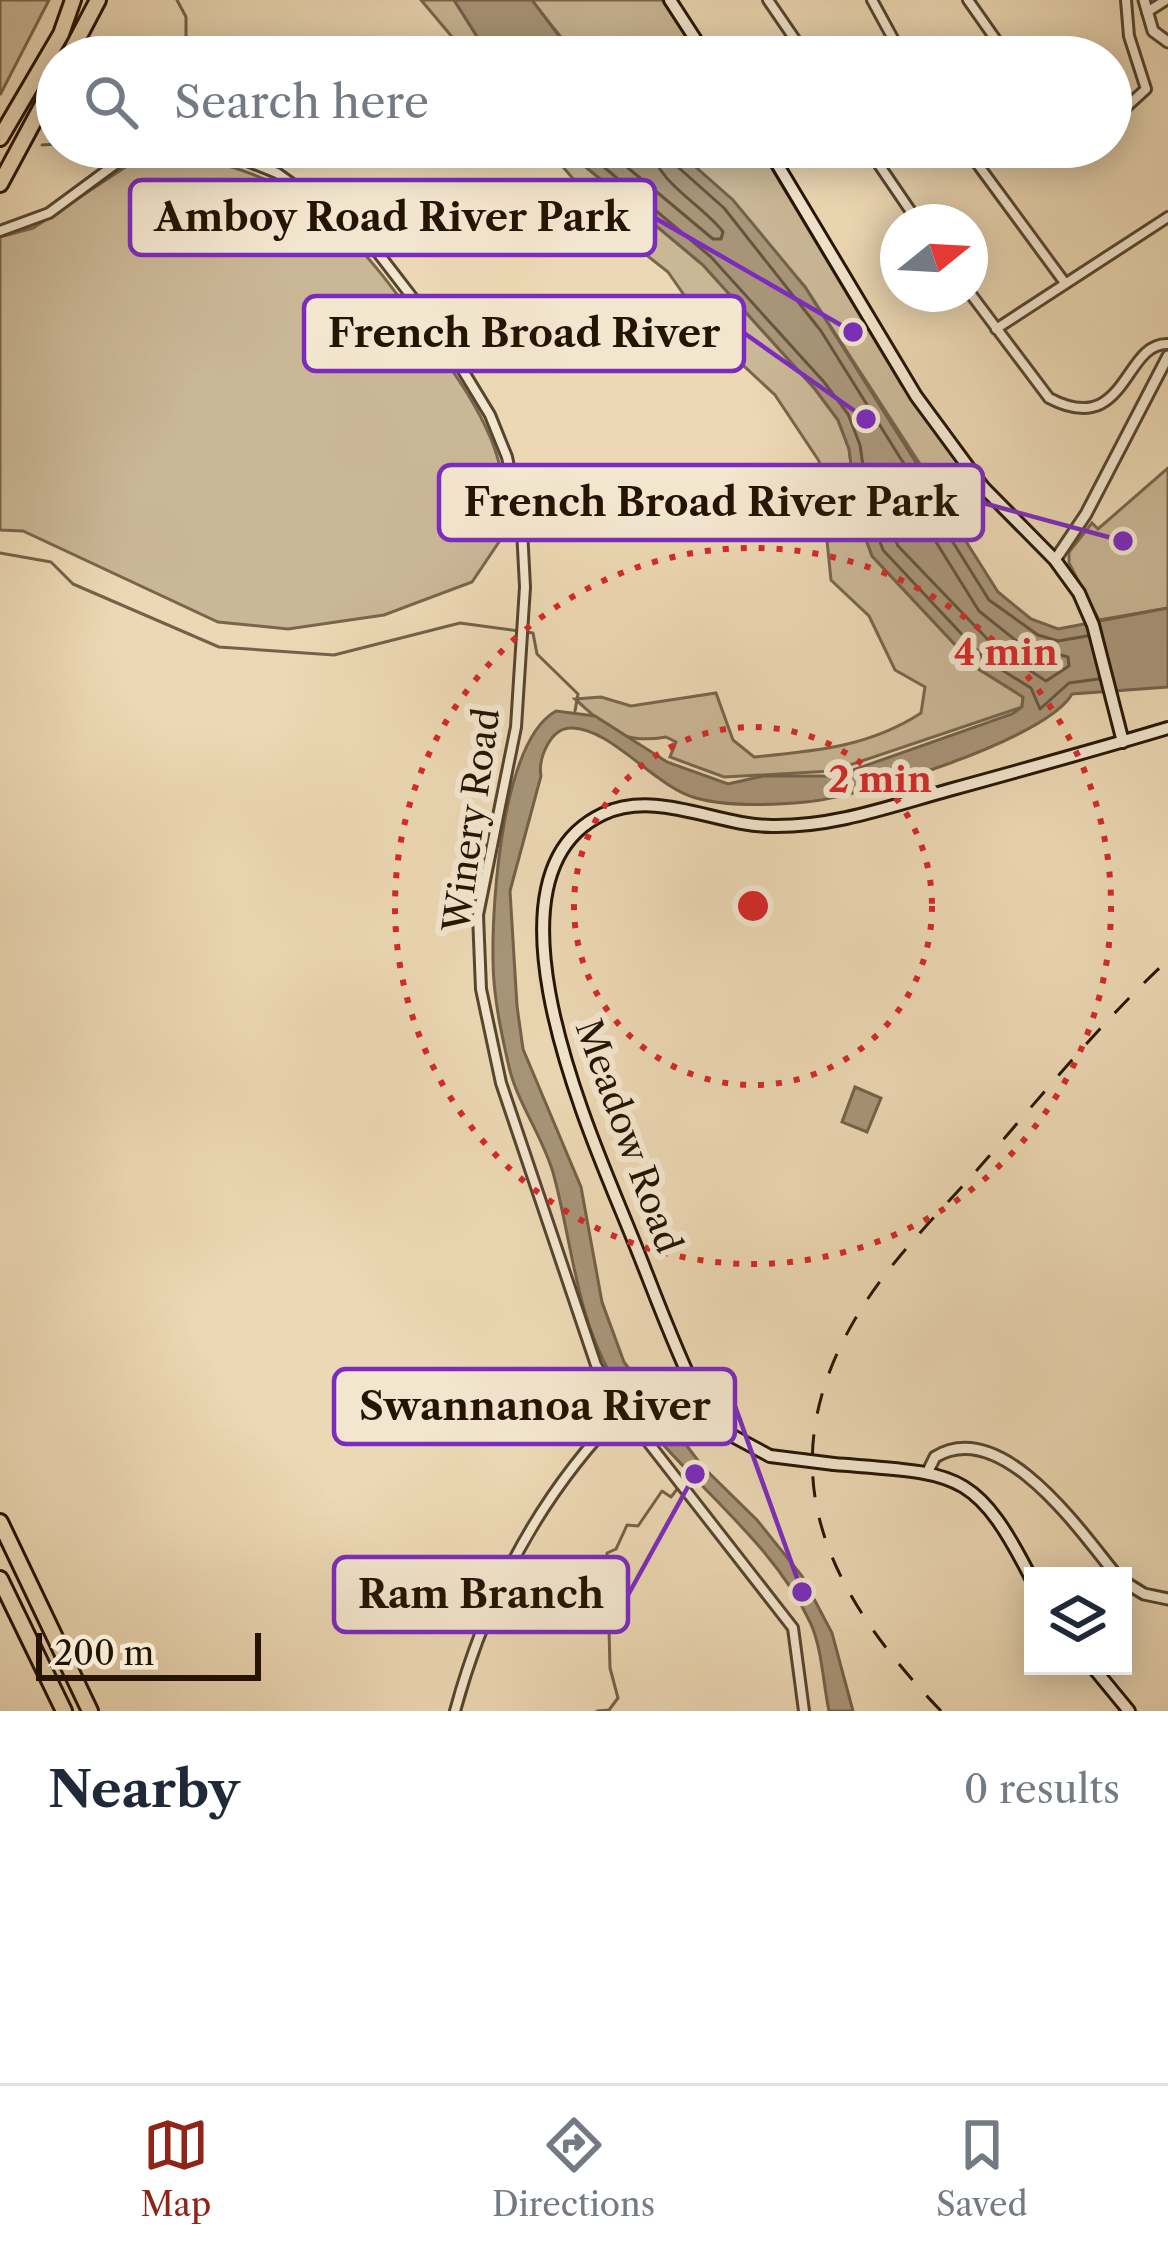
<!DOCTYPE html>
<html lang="en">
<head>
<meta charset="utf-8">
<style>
  :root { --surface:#fff; --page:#f6f6f7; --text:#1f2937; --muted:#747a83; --line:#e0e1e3; --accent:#8f2418 }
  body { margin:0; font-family:"Libre Caslon Text",serif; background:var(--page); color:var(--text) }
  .controls { position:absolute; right:36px; bottom:36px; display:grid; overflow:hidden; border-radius:0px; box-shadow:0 6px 30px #0003 }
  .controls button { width:108px; height:108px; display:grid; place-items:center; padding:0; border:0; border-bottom:3px solid var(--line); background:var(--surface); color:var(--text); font:60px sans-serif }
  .compass { position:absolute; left:880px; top:204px; width:108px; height:108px; border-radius:50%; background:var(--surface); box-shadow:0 6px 30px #0003; rotate:72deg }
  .scale { position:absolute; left:36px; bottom:30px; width:225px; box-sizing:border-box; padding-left:12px; border:6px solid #251403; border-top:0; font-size:33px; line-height:42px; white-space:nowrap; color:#251403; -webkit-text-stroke:9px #f3e6ce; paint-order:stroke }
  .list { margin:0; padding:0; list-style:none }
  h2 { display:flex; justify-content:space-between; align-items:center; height:156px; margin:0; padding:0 48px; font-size:51px }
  h2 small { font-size:39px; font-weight:400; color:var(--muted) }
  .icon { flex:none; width:66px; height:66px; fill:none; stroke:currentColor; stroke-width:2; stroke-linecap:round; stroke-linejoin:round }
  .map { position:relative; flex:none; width:1168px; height:1711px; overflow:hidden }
  .search { position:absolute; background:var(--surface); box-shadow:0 6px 30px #0003; left:36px; right:36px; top:36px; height:132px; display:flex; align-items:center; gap:30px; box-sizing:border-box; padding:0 42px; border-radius:66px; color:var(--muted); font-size:45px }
  .sheet { height:372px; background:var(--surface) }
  nav { display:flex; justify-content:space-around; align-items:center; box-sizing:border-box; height:168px; border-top:3px solid var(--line); background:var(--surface); font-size:33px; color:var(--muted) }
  nav a { display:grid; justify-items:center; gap:6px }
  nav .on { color:var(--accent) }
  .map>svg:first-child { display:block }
  .green { fill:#cab796; stroke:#78664c; stroke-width:3 }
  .water { fill:#a89578; stroke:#746149; stroke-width:3 }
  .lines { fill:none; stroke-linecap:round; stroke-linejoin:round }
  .shore { stroke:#66543e; stroke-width:3 }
  .stream { stroke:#746149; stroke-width:3 }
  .minor-casing { stroke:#57452f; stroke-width:14 }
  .tertiary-casing { stroke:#57452f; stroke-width:15 }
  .secondary-casing { stroke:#251403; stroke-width:16 }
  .motorway-casing { stroke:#251403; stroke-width:20 }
  .minor { stroke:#f3e6ce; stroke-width:8 }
  .tertiary { stroke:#f3e6ce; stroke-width:9 }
  .secondary { stroke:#f3e6ce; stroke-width:10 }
  .motorway { stroke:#ecd8b4; stroke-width:14 }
  .rail { stroke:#251403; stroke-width:3; stroke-dasharray:21 21; stroke-linecap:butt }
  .secondary-bridge-casing { stroke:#251403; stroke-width:16; stroke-linecap:butt }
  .secondary-bridge { stroke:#f3e6ce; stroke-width:10 }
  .ring { fill:none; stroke:#d62828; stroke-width:6; stroke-dasharray:6 12 }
  .labels { text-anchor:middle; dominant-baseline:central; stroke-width:12; stroke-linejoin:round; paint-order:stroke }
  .street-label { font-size:36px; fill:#251403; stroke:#f3e6ce }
  .centre { fill:#d62828; stroke:#f3e6ce; stroke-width:6 }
  .ring-label { font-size:36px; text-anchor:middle; font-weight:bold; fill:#d62828; stroke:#f3e6ce; stroke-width:12; stroke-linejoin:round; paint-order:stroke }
  .leader { fill:none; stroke:#7b2cbf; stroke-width:4.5 }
  .callout-dot { fill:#7b2cbf; stroke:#f3e6ce; stroke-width:4.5 }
  .callout { fill:#f3e6ce; stroke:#7b2cbf; stroke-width:4.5 }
  .callout-label { font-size:39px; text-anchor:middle; font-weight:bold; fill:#251403 }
</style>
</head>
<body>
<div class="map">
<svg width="1168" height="1711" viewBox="0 0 1168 1711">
  <rect width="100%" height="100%" fill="#ecd8b4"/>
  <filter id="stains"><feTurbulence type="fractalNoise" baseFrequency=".00167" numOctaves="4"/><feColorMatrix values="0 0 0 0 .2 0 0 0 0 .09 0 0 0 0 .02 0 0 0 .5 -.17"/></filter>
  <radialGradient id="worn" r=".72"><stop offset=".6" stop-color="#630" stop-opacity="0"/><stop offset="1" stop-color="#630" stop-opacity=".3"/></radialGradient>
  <!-- green -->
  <path class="green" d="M0,0H49L0,95Z
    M421,0H454L490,57H469Z
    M531,0H662L699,57H577Z
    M546,147H562L703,265L815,389L838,420L849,449L858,517L872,556L977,668L1023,697L1022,707L832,771L724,777L670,757L676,742L666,737C621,745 608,728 575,699L601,697L631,706L716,693L733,740L754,757C815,751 869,747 921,713L925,687L895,670L869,616L831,580L819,461L775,395L714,338L668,272L621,235Z
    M675,147H759L901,384L984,499L955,518L805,287Z
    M197,158C319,184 363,246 431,341C457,376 488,420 499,463C504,483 506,506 509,527L472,582L384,615L288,629L218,622L23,531L0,530V237L33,228L127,166Z
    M1168,468V608L1099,620L1069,563V552L1092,523L1098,529Z"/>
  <!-- water -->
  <path class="water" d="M454,0H532L575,57H490Z
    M562,147H673L733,200L805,287L998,592L1031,619L1058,629L1168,608V687L1072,694C1047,739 861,797 806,802C773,805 728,807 696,798C655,787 610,727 571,728C550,728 538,759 541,776L510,891L517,1006L523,1049L581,1187L602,1302L624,1362L702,1466L757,1520L802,1576L832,1633L853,1711H829C823,1683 822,1647 810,1622C766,1528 664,1467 611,1375C576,1314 572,1243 554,1176C544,1138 518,1105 509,1067C501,1032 493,995 493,959C492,902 502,741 556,711L595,716L667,762L728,784L763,776H836L1012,714L1022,707L1023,697L977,668L872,556L858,517L849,449L838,420L815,389L703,265Z
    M855,1087L881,1098L867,1132L842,1122Z"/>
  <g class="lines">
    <!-- shore -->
    <path class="shore" d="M580,147L711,257L824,382L848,414L860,445L870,515L883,550L986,660L1031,688L1040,709L1069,683L1098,679
      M603,147L713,239H721L723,232C703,205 654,181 652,147
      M667,147L670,160L724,208L821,331L989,600L1038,635L1058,641L1087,636
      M885,472L893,473L979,611L1019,643L1068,657L1069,666L1046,681L997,649L898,546L884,512Z"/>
    <!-- stream -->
    <path class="stream" d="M177,0L186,17V57
      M42,145L57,144
      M0,553L51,562L73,584L219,647L334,655L460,623L533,633L537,654L578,694L575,711
      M597,1711L609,1710L618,1698L610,1668L607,1553L616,1549L627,1525L638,1526L662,1491L671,1497L678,1488"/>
    <defs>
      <path id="minor" d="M768,0L807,57
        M872,0L903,57
        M968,0L1008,57
        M1147,12L1166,0
        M1111,121L1146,89L1129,36L1126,0
        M867,147L918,222
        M965,147L1065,283
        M0,231L49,213L121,160L177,149L237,157L277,173L365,236L442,336L490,415L507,457L522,529L525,587L516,727L478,915L481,989L501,1083L596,1365L623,1410L793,1628L804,1711
        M970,293L1049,398C1127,439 1123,342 1168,344
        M996,329L1168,217
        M604,1383L601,1432L643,1438
        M455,1711C486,1597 539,1495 623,1410"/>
      <path id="tertiary" d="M1144,0L1153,31L1168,42
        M1055,560L1086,514L1168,356
        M927,1473L935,1457C1002,1416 1081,1532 1117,1576
        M1123,1581L1144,1594L1168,1599"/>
      <path id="secondary" d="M670,0L707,57
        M767,147L916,396L983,487L1055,560L1079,593L1093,625L1123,742
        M770,1456L729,1434L700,1400C673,1346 653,1288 630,1232C593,1140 471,876 603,814C657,789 717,826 772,826C834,827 891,806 949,790C1022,770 1095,750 1168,728
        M834,1464C957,1474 975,1467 1033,1582
        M1092,1666L1129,1711"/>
      <path id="motorway" d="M68,57L98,0
        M0,138L61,34L73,0
        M0,184L57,78
        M0,1522L90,1711
        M0,1579L64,1711"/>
    </defs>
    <!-- minor casing -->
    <use href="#minor" class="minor-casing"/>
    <!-- tertiary casing -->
    <use href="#tertiary" class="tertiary-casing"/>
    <!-- secondary casing -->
    <use href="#secondary" class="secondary-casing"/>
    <!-- motorway casing -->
    <use href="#motorway" class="motorway-casing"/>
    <!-- minor -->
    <use href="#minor" class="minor"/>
    <!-- tertiary -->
    <use href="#tertiary" class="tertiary"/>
    <!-- secondary -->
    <use href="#secondary" class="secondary"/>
    <!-- motorway -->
    <use href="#motorway" class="motorway"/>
    <!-- rail -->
    <path class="rail" d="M941,1711C822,1587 762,1462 865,1303C896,1255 939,1213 977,1170C1039,1099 1099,1024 1168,960"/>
    <defs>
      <path id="secondary-bridge" d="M770,1456L834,1464"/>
    </defs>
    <!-- secondary-bridge casing -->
    <use href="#secondary-bridge" class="secondary-bridge-casing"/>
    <!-- secondary-bridge -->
    <use href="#secondary-bridge" class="secondary-bridge"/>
  </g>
  <!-- distance rings -->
  <g class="ring">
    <circle cx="753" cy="906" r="179"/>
    <circle cx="753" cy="906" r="358"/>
  </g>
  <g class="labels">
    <!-- street labels -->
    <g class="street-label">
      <text transform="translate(471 820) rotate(-82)">Winery Road</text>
      <text transform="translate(629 1136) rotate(70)">Meadow Road</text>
    </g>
  </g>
  <circle cx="753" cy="906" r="18" class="centre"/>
  <g class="ring-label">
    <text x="1006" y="665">4 min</text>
    <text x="880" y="792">2 min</text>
  </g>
  <!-- callouts -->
  <path class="leader" d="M853 332L655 218M866 419L744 333M1123 541L983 503M802 1592L735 1406M695 1474L628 1595"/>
  <g class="callout-dot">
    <circle cx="853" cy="332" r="12"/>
    <circle cx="866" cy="419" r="12"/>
    <circle cx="1123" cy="541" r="12"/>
    <circle cx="802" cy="1592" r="12"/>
    <circle cx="695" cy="1474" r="12"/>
  </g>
  <g class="callout">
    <rect x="130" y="180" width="525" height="75" rx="12"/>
    <rect x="304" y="296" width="440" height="75" rx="12"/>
    <rect x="439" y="465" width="544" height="75" rx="12"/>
    <rect x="334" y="1369" width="401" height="75" rx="12"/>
    <rect x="334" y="1557" width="294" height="75" rx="12"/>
  </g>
  <g class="callout-label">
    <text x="392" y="231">Amboy Road River Park</text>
    <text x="524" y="347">French Broad River</text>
    <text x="711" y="516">French Broad River Park</text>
    <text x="535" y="1420">Swannanoa River</text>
    <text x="481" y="1608">Ram Branch</text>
  </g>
  <rect width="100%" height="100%" filter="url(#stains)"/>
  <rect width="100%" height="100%" fill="url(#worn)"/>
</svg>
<div class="controls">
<button><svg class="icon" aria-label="layers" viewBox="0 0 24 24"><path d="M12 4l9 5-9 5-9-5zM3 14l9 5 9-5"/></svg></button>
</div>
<svg class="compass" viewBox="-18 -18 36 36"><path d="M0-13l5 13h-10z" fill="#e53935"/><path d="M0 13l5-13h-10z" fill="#747a83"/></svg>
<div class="scale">200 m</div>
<div class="search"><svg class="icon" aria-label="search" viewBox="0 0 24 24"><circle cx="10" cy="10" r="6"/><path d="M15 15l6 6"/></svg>Search here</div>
</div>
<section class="sheet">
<h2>Nearby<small>0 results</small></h2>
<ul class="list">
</ul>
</section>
<nav>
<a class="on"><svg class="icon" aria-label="map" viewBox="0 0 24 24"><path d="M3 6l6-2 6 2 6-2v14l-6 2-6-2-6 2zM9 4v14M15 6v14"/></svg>Map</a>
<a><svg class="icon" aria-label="directions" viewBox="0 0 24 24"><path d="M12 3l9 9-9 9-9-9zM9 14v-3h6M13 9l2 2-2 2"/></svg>Directions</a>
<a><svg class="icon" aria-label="saved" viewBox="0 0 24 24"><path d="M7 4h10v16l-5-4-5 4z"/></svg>Saved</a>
</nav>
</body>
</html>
